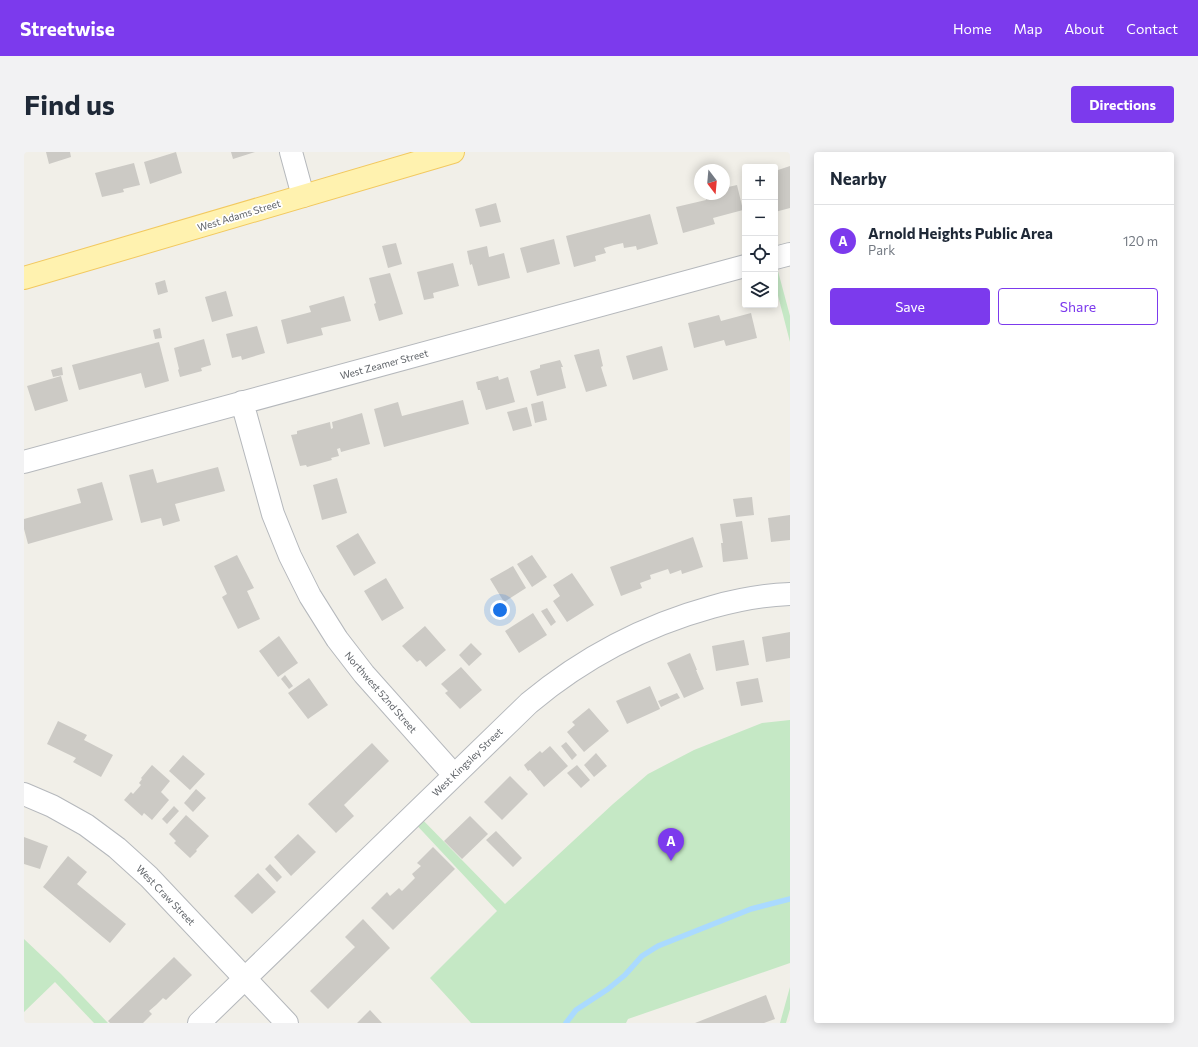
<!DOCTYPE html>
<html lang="en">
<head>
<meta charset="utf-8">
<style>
  :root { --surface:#fff; --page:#f2f2f3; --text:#1f2937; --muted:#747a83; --line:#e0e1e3; --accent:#7c3aed }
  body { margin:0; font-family:Commissioner,sans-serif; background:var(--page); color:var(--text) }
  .controls { position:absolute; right:12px; top:12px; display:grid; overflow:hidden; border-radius:4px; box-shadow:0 2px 10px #0003 }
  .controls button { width:36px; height:36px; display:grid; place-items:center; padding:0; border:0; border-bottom:1px solid var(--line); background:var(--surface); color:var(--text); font:20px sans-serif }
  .compass { position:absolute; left:670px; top:12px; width:36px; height:36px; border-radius:50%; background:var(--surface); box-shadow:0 2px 10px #0003; rotate:164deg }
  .you { position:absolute; left:476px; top:458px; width:14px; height:14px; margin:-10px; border:3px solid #fff; border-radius:50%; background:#1a73e8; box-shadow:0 0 0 6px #1a73e833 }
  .badge { display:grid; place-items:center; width:26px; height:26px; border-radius:50%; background:var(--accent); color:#fff; font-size:13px; font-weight:700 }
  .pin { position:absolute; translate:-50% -33px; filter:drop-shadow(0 1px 2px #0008) }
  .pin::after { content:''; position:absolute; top:21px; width:14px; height:12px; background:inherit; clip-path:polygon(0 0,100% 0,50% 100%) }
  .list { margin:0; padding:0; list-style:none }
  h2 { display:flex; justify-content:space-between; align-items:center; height:52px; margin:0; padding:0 16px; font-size:17px }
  h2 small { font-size:13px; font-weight:400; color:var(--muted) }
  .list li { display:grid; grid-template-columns:26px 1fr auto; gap:12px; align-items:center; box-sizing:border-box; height:72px; padding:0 16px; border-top:1px solid var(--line) }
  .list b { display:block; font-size:15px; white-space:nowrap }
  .list p { margin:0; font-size:13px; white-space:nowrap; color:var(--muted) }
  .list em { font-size:13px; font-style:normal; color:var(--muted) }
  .actions { display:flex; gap:8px; padding:12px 16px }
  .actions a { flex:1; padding:9px 0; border:1px solid var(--accent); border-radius:4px; text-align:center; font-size:14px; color:var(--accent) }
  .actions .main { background:var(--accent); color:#fff }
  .icon { flex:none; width:22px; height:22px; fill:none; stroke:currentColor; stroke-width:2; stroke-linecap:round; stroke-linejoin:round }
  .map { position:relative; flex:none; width:766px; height:871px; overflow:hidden; border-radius:4px }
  header { display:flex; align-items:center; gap:24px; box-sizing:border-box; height:56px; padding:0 20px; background:var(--accent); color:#fff }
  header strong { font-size:19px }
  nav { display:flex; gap:22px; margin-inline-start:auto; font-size:14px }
  .intro { display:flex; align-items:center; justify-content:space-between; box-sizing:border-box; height:96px; padding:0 24px }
  h1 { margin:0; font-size:28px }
  .button { padding:10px 18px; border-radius:4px; background:var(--accent); color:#fff; font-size:14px; font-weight:700 }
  main { display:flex; gap:24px; padding:0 24px }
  aside { flex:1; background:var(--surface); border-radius:4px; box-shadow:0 2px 10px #0003 }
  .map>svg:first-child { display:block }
  .green { fill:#c5e8c5 }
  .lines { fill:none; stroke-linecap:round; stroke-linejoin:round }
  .stream { stroke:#aadaff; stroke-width:5.5 }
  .building { fill:#cccac5 }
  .minor-casing { stroke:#b5b8bc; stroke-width:24 }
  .major-casing { stroke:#f2c960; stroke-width:24 }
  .minor { stroke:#fff; stroke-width:22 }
  .major { stroke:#fff2af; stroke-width:22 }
  .labels { text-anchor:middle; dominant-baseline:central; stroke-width:3.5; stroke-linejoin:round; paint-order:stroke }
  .street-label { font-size:10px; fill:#5f6368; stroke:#fff }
</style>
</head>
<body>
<header>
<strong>Streetwise</strong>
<nav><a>Home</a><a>Map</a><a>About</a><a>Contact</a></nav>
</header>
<div class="intro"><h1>Find us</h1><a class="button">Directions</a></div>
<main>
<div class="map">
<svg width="766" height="871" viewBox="0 0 766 871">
  <rect width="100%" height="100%" fill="#f1efe8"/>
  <!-- green -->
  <path class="green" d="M751,108L766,164V190L751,132Z
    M766,568V811L604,867L602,871H447L406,826L473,759L386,666L391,660L481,752L589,652L624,622L670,598L738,571Z
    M0,787L37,822L84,871H70L31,830L0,860Z
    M766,835V857L762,871H756Z"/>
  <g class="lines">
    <!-- stream -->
    <path class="stream" d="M542,871L552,858L584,837L601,823L618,804L634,794L727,757L766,747"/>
  </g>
  <!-- building -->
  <path class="building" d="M22,0H46L47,5L25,12Z
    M152,0L158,21L126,32L120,10Z
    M207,0H231L209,7Z
    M110,11L116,33L99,37L100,40L78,45L71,21Z
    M766,14V56L751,60V19Z
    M713,33L719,58L689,66L691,72L659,81L652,55L682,48L681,42H700V36Z
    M472,51L477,70L456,75L451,57Z
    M626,62L634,92L613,98L612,94L600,96L599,91L590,93L580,96L582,101L571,104L572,109L550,115L542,84Z
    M530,87L536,112L503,121L496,96Z
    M372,91L378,112L364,116L358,94Z
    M463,94L465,105L480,101L486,126L454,134L448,112L446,113L443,99Z
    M429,111L435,134L409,141L410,146L400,148L393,120Z
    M366,121L379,162L355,169L350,152L352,151L345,126Z
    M141,128L144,140L134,143L131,131Z
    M202,139L209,164L188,170L181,145Z
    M320,144L327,169L297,176L299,183L263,192L257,168L287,160L285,154Z
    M727,161L733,186L702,194L700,188L670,196L664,171L695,163L697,169Z
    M233,174L241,201L218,208L217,204L208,206L202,182Z
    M136,176L138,186L131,187L129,178Z
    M180,187L187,213L177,216L178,219L156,225L154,218L155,217L150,196Z
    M135,190L145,229L121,236L117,221L55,238L48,213Z
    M638,194L644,218L609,228L602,204Z
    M575,197L579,214L577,215L583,234L562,240L550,203Z
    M536,208L539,215H537L542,236L513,244L506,219L516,216V213Z
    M38,215L39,223L29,225L27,218Z
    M37,224L44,249L11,259L3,234Z
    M474,224L475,228L484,225L491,250L462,258L456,238H454L452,230Z
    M439,248L445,272L360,295L350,257L374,250L378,264Z
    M519,249L523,268L511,271L507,252Z
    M503,255L508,274L489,279L483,260Z
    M338,261L346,292L317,300L316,296L313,297L315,304L307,306L308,308L283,315L282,313L276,314L267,283L273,282V279L306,270L307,277L309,276L308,270Z
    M194,315L201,339L151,352L156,369L139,374L137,366L117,371L105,323L129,317L133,331Z
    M313,326L323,361L298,368L289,333Z
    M78,330L89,368L4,392L0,377V367L57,351L53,337Z
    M728,345L730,363L712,365L709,347Z
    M766,363V388L747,390L744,366Z
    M718,369L724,407L699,410L697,391H699L696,372Z
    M334,381L352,411L330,424L312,394Z
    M669,385L679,415L658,422L657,418L646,422L644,417L626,423L627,427L616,431L618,436L597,444L586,415Z
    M213,403L230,436L223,439L236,467L214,477L198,445L203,442L190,414Z
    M508,403L523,425L508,435L493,412Z
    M489,414L502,436L480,450L466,427Z
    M548,421L570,453L543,470L529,449L536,444L529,433Z
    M362,426L380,456L358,469L340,439Z
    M523,456L532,470L527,474L517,459Z
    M509,461L523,483L495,501L481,479Z
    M401,474L422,498L402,515L396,508L393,510L378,494Z
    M766,480V506L742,510L738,485Z
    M255,484L274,511L254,525L235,499Z
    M720,488L725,513L692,519L688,494Z
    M447,491L458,502L445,514L435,503Z
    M666,501L673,518H672L680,537L660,546L643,511Z
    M437,515L458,538L436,557L421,541L424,539L417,532Z
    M261,523L269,534L265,537L257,527Z
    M285,526L304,553L284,567L264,541Z
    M734,526L739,550L717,554L712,530Z
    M626,534L636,557L603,572L592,549Z
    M653,541L656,546L637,555L634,549Z
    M565,556L585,579L560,600L543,580L551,573L548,570Z
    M34,569L63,583L60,588L89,603L77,625L49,610L52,606L23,592Z
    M542,590L553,603L548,608L537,594Z
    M348,591L365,609L320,653L330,664L312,681L284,652Z
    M526,594L544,614L520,635L506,618L504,619L500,613L516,599L518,601Z
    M572,601L583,614L570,625L560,613Z
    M159,603L181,622L166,638L145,619Z
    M128,613L146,629L137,640L145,648L128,668L120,661L118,664L100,648L107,640L109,642L117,633L115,631L118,627L117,626Z
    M553,613L566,628L557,636L543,621Z
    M486,624L504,642L478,668L460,650Z
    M172,637L182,646L169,660L160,651Z
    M150,654L155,659L143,672L138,667Z
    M162,663L185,684L172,698L173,699L166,706L150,691L152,689L145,682Z
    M446,664L464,682L438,707L420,689Z
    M472,679L498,706L489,715L462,688Z
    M274,682L292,700L267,724L250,705Z
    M0,685L24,694L16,717L0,712Z
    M409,695L431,717L369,778L347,756L363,740L366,744L375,736L378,739L391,726L388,722L397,714L393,711Z
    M44,704L63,720L53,732L102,772L86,791L19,735Z
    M246,712L258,725L253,730L241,717Z
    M234,721L252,740L228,762L210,744Z
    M339,767L366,796L304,857L286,839L331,795L321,785Z
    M150,805L168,823L142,848L139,846L132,853L125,859L128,862L119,871H86L84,869Z
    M742,843L751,867L740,871H671Z
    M346,858L358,871H333Z"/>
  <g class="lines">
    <defs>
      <path id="minor" d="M267,0L279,44
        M751,106L766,102
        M218,250L249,362L266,404L286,444L313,487L340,522L430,623
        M0,310L721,114
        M0,642L28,654L62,673L93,696L125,725L263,871
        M175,871L505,551C560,505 619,474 688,455C713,448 740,443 766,442"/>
      <path id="major" d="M0,126L429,0"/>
    </defs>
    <!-- minor casing -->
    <use href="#minor" class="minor-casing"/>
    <!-- major casing -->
    <use href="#major" class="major-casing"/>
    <!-- minor -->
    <use href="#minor" class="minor"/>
    <!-- major -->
    <use href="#major" class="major"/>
  </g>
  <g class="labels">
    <!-- street labels -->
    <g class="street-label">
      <text transform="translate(215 63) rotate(-17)">West Adams Street</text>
      <text transform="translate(360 212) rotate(-15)">West Zeamer Street</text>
      <text transform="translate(357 540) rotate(49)">Northwest 52nd Street</text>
      <text transform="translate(443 610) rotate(-44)">West Kingsley Street</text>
      <text transform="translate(142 743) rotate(46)">West Craw Street</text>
    </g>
  </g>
</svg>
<div class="controls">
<button>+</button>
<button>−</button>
<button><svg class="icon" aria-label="locate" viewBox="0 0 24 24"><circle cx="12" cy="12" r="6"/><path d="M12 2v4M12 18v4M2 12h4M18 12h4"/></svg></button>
<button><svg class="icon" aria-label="layers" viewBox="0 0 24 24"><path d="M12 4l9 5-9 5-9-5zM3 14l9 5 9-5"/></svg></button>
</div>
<svg class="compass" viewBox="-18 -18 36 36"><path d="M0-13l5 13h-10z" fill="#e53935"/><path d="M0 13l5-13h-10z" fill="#747a83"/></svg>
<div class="you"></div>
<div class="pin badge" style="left:647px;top:709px">A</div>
</div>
<aside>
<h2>Nearby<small></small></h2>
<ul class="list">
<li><span class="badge">A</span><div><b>Arnold Heights Public Area</b><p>Park</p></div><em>120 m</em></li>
</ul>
<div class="actions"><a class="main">Save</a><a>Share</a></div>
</aside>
</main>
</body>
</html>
